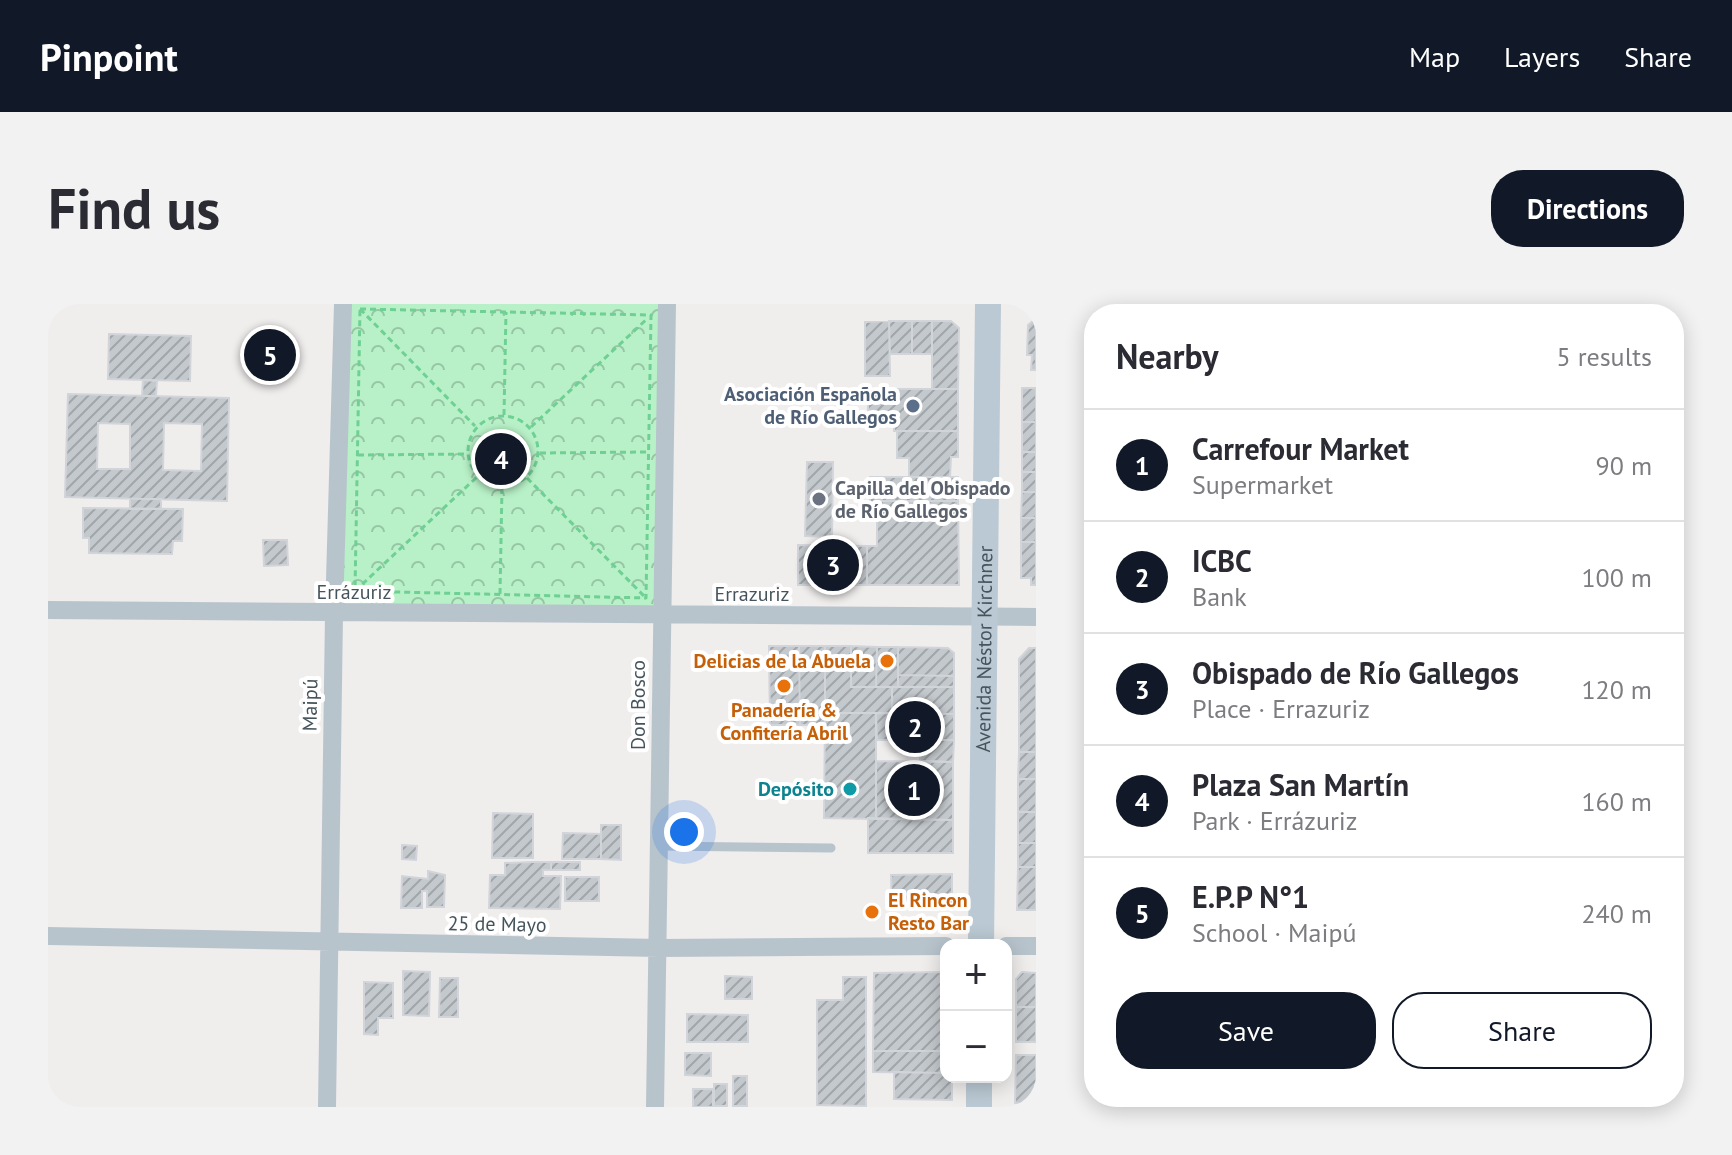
<!DOCTYPE html>
<html lang="en">
<head>
<meta charset="utf-8">
<style>
  :root { --surface:#fff; --page:#f2f2f3; --text:#2b2b33; --muted:#7c7c81; --line:#e1e1e2; --accent:#111827 }
  body { margin:0; font-family:"PT Sans",sans-serif; background:var(--page); color:var(--text) }
  .controls { position:absolute; right:24px; bottom:24px; display:grid; overflow:hidden; border-radius:16px; box-shadow:0 4px 20px #0003 }
  .controls button { width:72px; height:72px; display:grid; place-items:center; padding:0; border:0; border-bottom:2px solid var(--line); background:var(--surface); color:var(--text); font:40px sans-serif }
  .you { position:absolute; left:636px; top:528px; width:28px; height:28px; margin:-20px; border:6px solid #fff; border-radius:50%; background:#1a73e8; box-shadow:0 0 0 12px #1a73e833 }
  .badge { display:grid; place-items:center; width:52px; height:52px; border-radius:50%; background:var(--accent); color:#fff; font-size:26px; font-weight:700 }
  .pin { position:absolute; translate:-50% -50%; border:4px solid #fff; box-shadow:0 2px 8px #0006 }
  .list { margin:0; padding:0; list-style:none }
  h2 { display:flex; justify-content:space-between; align-items:center; height:104px; margin:0; padding:0 32px; font-size:34px }
  h2 small { font-size:26px; font-weight:400; color:var(--muted) }
  .list li { display:grid; grid-template-columns:52px 1fr auto; gap:24px; align-items:center; box-sizing:border-box; height:112px; padding:0 32px; border-top:2px solid var(--line) }
  .list b { display:block; font-size:30px; white-space:nowrap }
  .list p { margin:0; font-size:26px; white-space:nowrap; color:var(--muted) }
  .list em { font-size:26px; font-style:normal; color:var(--muted) }
  .actions { display:flex; gap:16px; padding:24px 32px }
  .actions a { flex:1; padding:18px 0; border:2px solid var(--accent); border-radius:32px; text-align:center; font-size:28px; color:var(--accent) }
  .actions .main { background:var(--accent); color:#fff }
  .map { position:relative; flex:none; width:988px; height:803px; overflow:hidden; border-radius:32px }
  header { display:flex; align-items:center; gap:48px; box-sizing:border-box; height:112px; padding:0 40px; background:var(--accent); color:#fff }
  header strong { font-size:38px }
  nav { display:flex; gap:44px; margin-inline-start:auto; font-size:28px }
  .intro { display:flex; align-items:center; justify-content:space-between; box-sizing:border-box; height:192px; padding:0 48px }
  h1 { margin:0; font-size:56px }
  .button { padding:20px 36px; border-radius:32px; background:var(--accent); color:#fff; font-size:28px; font-weight:700 }
  main { display:flex; gap:48px; padding:0 48px }
  aside { flex:1; background:var(--surface); border-radius:32px; box-shadow:0 4px 20px #0003 }
  .map>svg:first-child { display:block }
  .forest { fill:url(#forest-crowns) }
  .building { fill:url(#building-hatch); stroke:#d1d4d9; stroke-width:2; fill-rule:evenodd }
  .lines { fill:none; stroke-linecap:round; stroke-linejoin:round }
  .path { stroke:#6fd094; stroke-width:3; stroke-dasharray:6 4; stroke-linecap:butt }
  .lane { stroke:#b8c4cc; stroke-width:9 }
  .street { stroke:#b8c4cc; stroke-width:18 }
  .secondary { stroke:#bac9d3; stroke-width:26 }
  .service-dot { fill:#5c6f8a; stroke:#fff; stroke-width:3 }
  .worship-dot { fill:#6b7280; stroke:#fff; stroke-width:3 }
  .food-dot { fill:#e8710a; stroke:#fff; stroke-width:3 }
  .culture-dot { fill:#0f9aa8; stroke:#fff; stroke-width:3 }
  .labels { text-anchor:middle; dominant-baseline:central; stroke-width:8; stroke-linejoin:round; paint-order:stroke }
  .service-label { font-size:20px; font-weight:bold; fill:#4e5e75; stroke:#fff; text-anchor:end }
  .worship-label { font-size:20px; font-weight:bold; fill:#5b616d; stroke:#fff; text-anchor:start }
  .street-label { font-size:20px; fill:#45545c; stroke:#fff }
  .food-label { font-size:20px; font-weight:bold; fill:#c56008; stroke:#fff; text-anchor:end }
  .culture-label { font-size:20px; font-weight:bold; fill:#0d838f; stroke:#fff; text-anchor:end }
</style>
</head>
<body>
<header>
<strong>Pinpoint</strong>
<nav><a>Map</a><a>Layers</a><a>Share</a></nav>
</header>
<div class="intro"><h1>Find us</h1><a class="button">Directions</a></div>
<main>
<div class="map">
<svg width="988" height="803" viewBox="0 0 988 803">
  <defs>
    <pattern id="forest-crowns" width="20" height="18" patternUnits="userSpaceOnUse" patternTransform="scale(2)"><rect width="20" height="18" fill="#b8f1c7"/><path d="M2 6a3 3 0 1 1 6 0M12 15a3 3 0 1 1 6 0" fill="none" stroke="#97c6a5"/></pattern>
    <pattern id="building-hatch" width="6" height="6" patternUnits="userSpaceOnUse" patternTransform="scale(2)"><rect width="6" height="6" fill="#c4c9cd"/><path d="M-1 1l2-2M0 6l6-6M5 7l2-2" fill="none" stroke="#a1a6aa"/></pattern>
  </defs>
  <rect width="100%" height="100%" fill="#f0eded"/>
  <!-- forest -->
  <path class="forest" d="M295,0H619L612,312L286,310Z"/>
  <!-- building -->
  <path class="building" d="M986,16H988V66H983L984,51H979L980,21Z
    M841,17L842,72H817V18Z
    M841,17H864V50H842Z
    M864,17H884V50H864Z
    M884,17H903L911,24L910,85H884Z
    M61,30L143,32L142,77L60,75Z
    M242,32V72H210V33Z
    M95,76L109,77L108,92H94Z
    M974,84H988V118H974Z
    M820,85H910V127H846V119L820,118Z
    M20,90L181,94L179,197L17,193ZM50,119L82,120V165H49ZM116,119L154,120L153,167L115,166Z
    M974,118H988V148H974Z
    M849,127H910V153H903L902,173H861V154H849Z
    M974,148H988V168H974Z
    M759,158H785L784,233L757,232Z
    M974,168H988V188H974Z
    M822,173H910V197H829V202H822Z
    M974,188H988V214H973Z
    M82,195H113V205H82Z
    M829,197H910L911,281H819V242H829Z
    M35,204L135,205L134,237H125L124,250L41,249V234H35Z
    M973,214H988V238H973Z
    M215,236H239L240,261L216,262Z
    M973,238H988V281H983V274H973Z
    M750,241L819,242V281H750Z
    M721,342H751L752,421H722Z
    M751,342H777V421H752Z
    M777,342H803V383H844V409H777Z
    M803,342L829,343L828,383H803Z
    M829,343H850V383H828Z
    M850,343L900,344L906,349V372L850,371Z
    M981,344H988V448H971V355Z
    M850,371L906,372V383H850Z
    M844,383H906V410L844,409Z
    M777,409H828V515L776,514Z
    M828,409L906,410V436H829Z
    M872,436H906L905,458L872,457Z
    M971,448H988V475H970Z
    M828,457L905,458V516L828,515Z
    M970,475H988V508H970Z
    M970,508H988V539H970Z
    M445,509L485,510V554H444Z
    M820,514L905,516V549H820Z
    M553,521H573V556L553,555Z
    M515,529L553,530V555H514Z
    M970,539H988V563H970Z
    M354,541L369,542L368,556L354,555Z
    M485,558H503V566H495V572H513L512,605L441,604L442,571H457V559Z
    M503,558H532V566H503Z
    M970,563H988V606H969Z
    M380,567L397,571L396,603H379V587H374V604H353L354,572L380,575Z
    M904,570V604L844,605L843,571Z
    M517,573H551V597H517Z
    M355,667L382,668L381,712L355,711Z
    M898,668V747H825L826,669Z
    M974,668L988,669V703H968V675Z
    M677,672L704,673V695H677Z
    M795,673H818V802L769,801V696H795Z
    M392,674H410V713H391Z
    M316,678L345,679V714H330V731L316,730Z
    M968,703H988V738H968Z
    M639,710L700,711V738H639Z
    M825,747H898V769L825,768Z
    M637,749H663V772L637,771Z
    M968,751H988V800L967,799Z
    M846,768L898,769V773H904V796L846,795Z
    M685,772H699V802H685Z
    M666,780H679V802H666Z
    M645,785H665V803H645Z"/>
  <g class="lines">
    <!-- path -->
    <path class="path" d="M312,5L603,11L598,294L307,287Z
      M312,5L427,122
      M456,111L458,8
      M420 147a35 35 0 1 1 70 0a35 35 0 1 1-70 0Z
      M483,123L600,14
      M492,149L600,148
      M310,151L420,150
      M479,174L597,293
      M307,287L430,172
      M452,290L454,183"/>
    <!-- lane -->
    <path class="lane" d="M611,542L783,544"/>
    <!-- street -->
    <path class="street" d="M0,306L988,313
      M0,632L611,644L898,642
      M958,642H988
      M279,803L286,310L295,0
      M607,803L619,0"/>
    <!-- secondary -->
    <g class="secondary">
      <path id="s1" d="M933,641L940,0"/>
      <path d="M931,803V773"/>
    </g>
  </g>
  <!-- markers -->
  <circle class="service-dot" cx="865" cy="102" r="8"/>
  <circle class="worship-dot" cx="771" cy="195" r="8"/>
  <g class="food-dot">
    <circle cx="839" cy="357" r="8"/>
    <circle cx="736" cy="382" r="8"/>
    <circle cx="824" cy="608" r="8"/>
  </g>
  <circle class="culture-dot" cx="802" cy="485" r="8"/>
  <g class="labels">
    <!-- service labels -->
    <g class="service-label">
      <text x="849" y="90">Asociación Española<tspan x="849" dy="23">de Río Gallegos</tspan></text>
    </g>
    <!-- worship labels -->
    <g class="worship-label">
      <text x="787" y="184">Capilla del Obispado<tspan x="787" dy="23">de Río Gallegos</tspan></text>
    </g>
    <!-- street labels -->
    <g class="street-label">
      <text x="306" y="288">Errázuriz</text>
      <text x="704" y="290">Errazuriz</text>
      <text stroke="none"><textPath href="#s1" startOffset="296">Avenida Néstor Kirchner</textPath></text>
      <text transform="translate(262 401) rotate(-89)">Maipú</text>
      <text transform="translate(590 401) rotate(-90)">Don Bosco</text>
      <text transform="translate(449 620) rotate(1)">25 de Mayo</text>
    </g>
    <!-- food labels -->
    <g class="food-label">
      <text x="823" y="357">Delicias de la Abuela</text>
      <text x="736" y="406" text-anchor="middle">Panadería &amp;<tspan x="736" dy="23">Confitería Abril</tspan></text>
      <text x="840" y="596" text-anchor="start">El Rincon<tspan x="840" dy="23">Resto Bar</tspan></text>
    </g>
    <!-- culture labels -->
    <g class="culture-label">
      <text x="786" y="485">Depósito</text>
    </g>
  </g>
</svg>
<div class="controls">
<button>+</button>
<button>−</button>
</div>
<div class="you"></div>
<div class="pin badge" style="left:866px;top:486px">1</div>
<div class="pin badge" style="left:867px;top:423px">2</div>
<div class="pin badge" style="left:785px;top:261px">3</div>
<div class="pin badge" style="left:453px;top:155px">4</div>
<div class="pin badge" style="left:222px;top:51px">5</div>
</div>
<aside>
<h2>Nearby<small>5 results</small></h2>
<ul class="list">
<li><span class="badge">1</span><div><b>Carrefour Market</b><p>Supermarket</p></div><em>90 m</em></li>
<li><span class="badge">2</span><div><b>ICBC</b><p>Bank</p></div><em>100 m</em></li>
<li><span class="badge">3</span><div><b>Obispado de Río Gallegos</b><p>Place · Errazuriz</p></div><em>120 m</em></li>
<li><span class="badge">4</span><div><b>Plaza San Martín</b><p>Park · Errázuriz</p></div><em>160 m</em></li>
<li><span class="badge">5</span><div><b>E.P.P N°1</b><p>School · Maipú</p></div><em>240 m</em></li>
</ul>
<div class="actions"><a class="main">Save</a><a>Share</a></div>
</aside>
</main>
</body>
</html>
